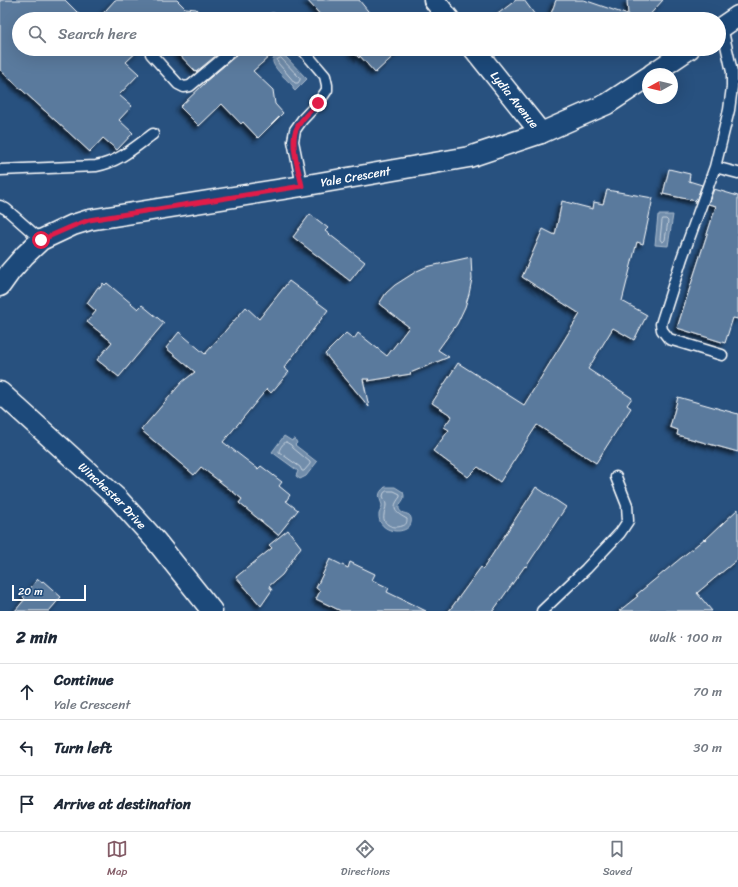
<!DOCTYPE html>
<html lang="en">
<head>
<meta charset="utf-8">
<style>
  :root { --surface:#fff; --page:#f2f2f3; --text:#1f2937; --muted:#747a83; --line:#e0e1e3; --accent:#845c67 }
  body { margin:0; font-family:Sriracha,sans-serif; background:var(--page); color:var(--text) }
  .compass { position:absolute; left:642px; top:68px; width:36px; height:36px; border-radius:50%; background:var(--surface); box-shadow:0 4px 16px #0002; rotate:262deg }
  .scale { position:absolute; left:12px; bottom:10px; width:74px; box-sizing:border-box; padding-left:4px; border:2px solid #fff; border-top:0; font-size:11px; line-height:14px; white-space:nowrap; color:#fff; -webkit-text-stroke:3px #1f4a7a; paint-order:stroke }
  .stop { position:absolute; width:12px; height:12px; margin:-9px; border:3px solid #e11d48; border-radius:50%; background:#fff }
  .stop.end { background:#e11d48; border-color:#fff; box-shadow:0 1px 4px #0008 }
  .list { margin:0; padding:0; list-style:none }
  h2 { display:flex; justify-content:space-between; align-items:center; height:52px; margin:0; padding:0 16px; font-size:17px }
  h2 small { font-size:13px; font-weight:400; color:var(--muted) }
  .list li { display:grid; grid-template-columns:26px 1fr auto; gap:12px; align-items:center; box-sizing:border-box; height:56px; padding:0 16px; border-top:1px solid var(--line) }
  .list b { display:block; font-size:15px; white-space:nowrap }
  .list p { margin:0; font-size:13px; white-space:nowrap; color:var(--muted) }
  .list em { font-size:13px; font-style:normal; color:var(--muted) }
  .icon { flex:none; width:22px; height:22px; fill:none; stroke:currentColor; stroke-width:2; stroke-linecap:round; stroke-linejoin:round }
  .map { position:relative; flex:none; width:738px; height:611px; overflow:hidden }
  .search { position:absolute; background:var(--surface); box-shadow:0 4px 16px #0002; left:12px; right:12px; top:12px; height:44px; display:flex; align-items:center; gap:10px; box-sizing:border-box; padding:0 14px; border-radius:22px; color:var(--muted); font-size:15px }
  .sheet { height:220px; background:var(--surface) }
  nav { display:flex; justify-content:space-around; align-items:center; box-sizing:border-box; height:56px; border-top:1px solid var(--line); background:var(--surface); font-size:11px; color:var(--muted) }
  nav a { display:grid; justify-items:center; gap:2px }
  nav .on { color:var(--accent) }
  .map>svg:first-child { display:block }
  .water { fill:#718dab; stroke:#aabbcd }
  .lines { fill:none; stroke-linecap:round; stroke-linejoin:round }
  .shore { stroke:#c6d1dd; stroke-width:1 }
  .building { fill:#5a7a9d; stroke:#fff; filter:url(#shadow) }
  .service-casing { stroke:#fff; stroke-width:13 }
  .minor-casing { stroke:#fff; stroke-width:23 }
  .service { stroke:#1f4a7a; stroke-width:10 }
  .minor { stroke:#1f4a7a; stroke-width:20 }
  .route { stroke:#e11d48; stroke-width:5 }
  .labels { text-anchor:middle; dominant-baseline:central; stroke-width:3; stroke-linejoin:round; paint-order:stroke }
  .street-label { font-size:12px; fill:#fff; stroke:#1f4a7a }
</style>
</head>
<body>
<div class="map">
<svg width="738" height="611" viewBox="0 0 738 611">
  <defs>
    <filter id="shadow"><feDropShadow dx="-3.5" dy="3.5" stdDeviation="2" flood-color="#0009"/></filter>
  </defs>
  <rect width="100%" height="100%" fill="#28517f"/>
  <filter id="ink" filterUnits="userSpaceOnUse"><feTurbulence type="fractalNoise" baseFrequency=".025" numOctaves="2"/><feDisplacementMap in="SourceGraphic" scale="8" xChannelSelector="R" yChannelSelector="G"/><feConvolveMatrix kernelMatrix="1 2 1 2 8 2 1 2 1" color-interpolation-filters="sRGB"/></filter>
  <g filter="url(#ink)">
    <!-- water -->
    <path class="water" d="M281,54L285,56L307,79L295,91L293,89V86C288,81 271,66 273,60C274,56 278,55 281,54Z
      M658,215H673L668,246L655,245Z
      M284,436L292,441L293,439H295L297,443L295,445L317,462L306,476L300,479L296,476L298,471L272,452Z
      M385,487H395L403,492C407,501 398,502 399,509C401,515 410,512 411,518C415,536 377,536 379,514C380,511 382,508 382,505C379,496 377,494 385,487Z"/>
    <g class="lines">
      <!-- shore -->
      <path class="shore" d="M281,58L300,78V80L298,83H295L278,63L277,60Z
        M663,219H666L668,221L665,240L663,242L661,241L660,239L662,221Z
        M286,442L291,445L293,448L310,462V464L304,471H302L300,467L279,452C279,449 283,443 286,442Z
        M387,491H394L400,494V497C390,509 396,513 407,519C407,523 406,525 402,526C394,529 382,525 384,515C384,511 386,509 386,505C386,502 384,499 383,496L384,493Z"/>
    </g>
    <!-- building -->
    <path class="building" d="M0,0H65L84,19H19V49H140L126,62L139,74L119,95L132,106L119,120L133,133L117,150L103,138L90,152L0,70Z
      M115,0H177L185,8L196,9L204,17L205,19H98Z
      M307,0H359L372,16L383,17L385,19H324Z
      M516,0H524L538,19H491Z
      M556,0H584L628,15L627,0H663L646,19H549Z
      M174,49H224L196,72Z
      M240,49H278L253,71L273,90L275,104L283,113L258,138L243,122L241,124L222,104L199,126L180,107L206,82H205L238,54Z
      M350,49H401L375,73L360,56L359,58Z
      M669,169L690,174L689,181L702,185L696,201L663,194Z
      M714,189L738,196V319L733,318L725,343L677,328L716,206L708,204Z
      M607,190L653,198L643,244L637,242L622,301L647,315L634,340L613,328L588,369L632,398L627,405L631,408L596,463L537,425L500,482L478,467L468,477L433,451L449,430L444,427L452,416L432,403L458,363L524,405L580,314L522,277L543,229L555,235L562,201L593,209L594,202L603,204Z
      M310,214L328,228L325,231L365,262L350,281L293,237Z
      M471,257L472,279L469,294L465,307L457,324L438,350L449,357L410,373L411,374L368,381L370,379H363L369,407L325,354L346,333L354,339L358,333L387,356L409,327L379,304L386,293L395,285L417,271L426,267Z
      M289,281L328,310L284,368L289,372L271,393L267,389L223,442L258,469L261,466L282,482L279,486L290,495L286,501L298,510L278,535L239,503L242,499L201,467L194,475L141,430L182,382L195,372L166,348L179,332L205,354L246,307L259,319Z
      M103,283L105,285L107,283L138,309L142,305L164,323L119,377L97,360L112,342L87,322L96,311L87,303L98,287L100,288Z
      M678,397L738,414V452L677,435L678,430L670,427Z
      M536,487L566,507L526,567L525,566L493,611H449L481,567L483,569Z
      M738,509V559L697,593L712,611H619L638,596L636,595L704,539L705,540Z
      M288,530L301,547L282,575L269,586L272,590L261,606L236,577L272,548L269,545Z
      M330,559L348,568L350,562L375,574L372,580L389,588L387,592L426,611H341L316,599L320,591L316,588Z
      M38,579L42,582L43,581L61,597L49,611H15L25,599L23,597Z"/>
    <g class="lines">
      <defs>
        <path id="service" d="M272,19H273
          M722,27L732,72V87L729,110L715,167L682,258L661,324L662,330L669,339L722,355
          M151,54L178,84L184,87L190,86L234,49
          M715,167L738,173
          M0,170L96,166C119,162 135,147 153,134
          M302,186L293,141L295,130L302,120L318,103L327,90V85L325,76L302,49
          M0,206L6,209L41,240
          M542,611L586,569L620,533L628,521L627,505L616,477"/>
        <g id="minor">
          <path d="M434,0L449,19"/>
          <path d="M719,29L738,16"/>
          <path id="s1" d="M474,49L541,133"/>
          <path d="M652,74L689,49"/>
          <path id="s2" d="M0,286L10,272L25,255L41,240L73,225L89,220L302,186L469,157L541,133L607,104L648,77"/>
          <path id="s3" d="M0,392L118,499L156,541L212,611"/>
        </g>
      </defs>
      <!-- service casing -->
      <use href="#service" class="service-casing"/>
      <!-- minor casing -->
      <use href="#minor" class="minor-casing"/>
      <!-- service -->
      <use href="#service" class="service"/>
      <!-- minor -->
      <use href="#minor" class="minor"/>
    </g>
  </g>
  <g class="lines" filter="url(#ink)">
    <!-- route -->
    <path class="route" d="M41,240L73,226L89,220L302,186C299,172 290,143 296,130C300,119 311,111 318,103"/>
  </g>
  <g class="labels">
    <!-- street labels -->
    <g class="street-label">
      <text stroke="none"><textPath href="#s1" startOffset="65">Lydia Avenue</textPath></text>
      <text stroke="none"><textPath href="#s2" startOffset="384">Yale Crescent</textPath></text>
      <text stroke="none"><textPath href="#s3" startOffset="153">Winchester Drive</textPath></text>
    </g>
  </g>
</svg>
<svg class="compass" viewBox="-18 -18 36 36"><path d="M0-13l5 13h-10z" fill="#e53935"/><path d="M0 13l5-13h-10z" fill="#747a83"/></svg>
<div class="scale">20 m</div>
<div class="stop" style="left:41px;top:240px"></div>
<div class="stop end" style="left:318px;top:103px"></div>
<div class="search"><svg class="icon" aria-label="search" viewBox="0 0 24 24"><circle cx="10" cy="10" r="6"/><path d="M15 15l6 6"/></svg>Search here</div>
</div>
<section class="sheet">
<h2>2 min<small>Walk · 100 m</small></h2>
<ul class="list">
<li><svg class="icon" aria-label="ahead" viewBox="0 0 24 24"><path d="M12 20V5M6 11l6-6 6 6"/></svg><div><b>Continue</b><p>Yale Crescent</p></div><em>70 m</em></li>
<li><svg class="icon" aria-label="left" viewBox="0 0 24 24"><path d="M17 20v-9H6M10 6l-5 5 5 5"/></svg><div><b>Turn left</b></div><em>30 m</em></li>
<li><svg class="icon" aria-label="arrive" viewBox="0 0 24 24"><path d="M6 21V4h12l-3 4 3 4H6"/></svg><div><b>Arrive at destination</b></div></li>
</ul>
</section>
<nav>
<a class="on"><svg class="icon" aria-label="map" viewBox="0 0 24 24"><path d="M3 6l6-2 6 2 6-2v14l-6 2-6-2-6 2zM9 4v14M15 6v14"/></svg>Map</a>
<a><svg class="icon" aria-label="directions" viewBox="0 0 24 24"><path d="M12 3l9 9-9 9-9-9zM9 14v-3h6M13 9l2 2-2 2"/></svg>Directions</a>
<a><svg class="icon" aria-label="saved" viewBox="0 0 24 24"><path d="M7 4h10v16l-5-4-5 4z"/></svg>Saved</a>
</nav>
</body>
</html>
